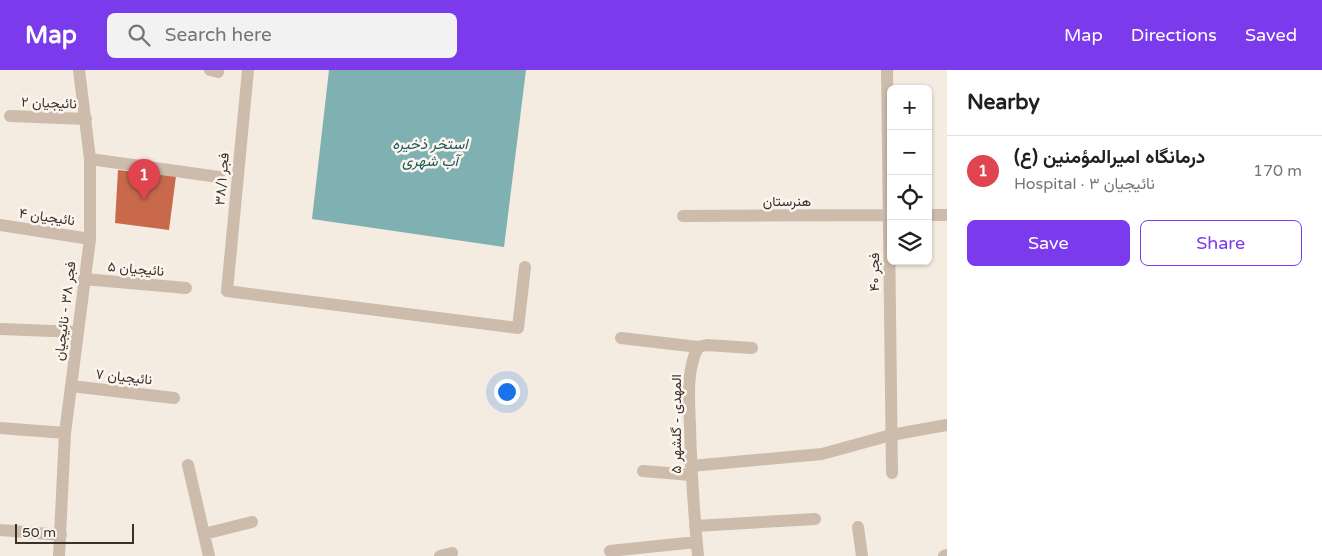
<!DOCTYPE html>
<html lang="en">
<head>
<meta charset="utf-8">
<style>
  :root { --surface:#fff; --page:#f2f2f2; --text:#202124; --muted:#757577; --line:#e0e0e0; --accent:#7c3aed }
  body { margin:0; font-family:"Varela Round",Vazirmatn,sans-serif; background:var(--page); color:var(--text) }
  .controls { position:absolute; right:15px; top:15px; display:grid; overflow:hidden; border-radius:8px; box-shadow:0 1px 4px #0004 }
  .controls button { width:45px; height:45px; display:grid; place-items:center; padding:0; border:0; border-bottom:1px solid var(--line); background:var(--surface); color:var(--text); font:25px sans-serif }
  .scale { position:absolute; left:15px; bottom:12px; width:119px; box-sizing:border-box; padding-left:5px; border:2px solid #3b302b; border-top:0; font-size:14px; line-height:18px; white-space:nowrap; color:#3b302b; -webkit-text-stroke:4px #fbf5ee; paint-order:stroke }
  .you { position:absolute; left:506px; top:321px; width:18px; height:18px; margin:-12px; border:4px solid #fff; border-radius:50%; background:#1a73e8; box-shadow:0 0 0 8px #1a73e833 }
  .badge { display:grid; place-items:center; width:32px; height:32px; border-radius:50%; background:var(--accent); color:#fff; font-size:16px; font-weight:700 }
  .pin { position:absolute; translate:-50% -41px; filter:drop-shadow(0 1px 2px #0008) }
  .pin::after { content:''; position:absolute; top:26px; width:18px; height:15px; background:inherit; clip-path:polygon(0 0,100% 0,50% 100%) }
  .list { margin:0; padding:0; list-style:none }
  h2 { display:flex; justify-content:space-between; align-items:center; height:65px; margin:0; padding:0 20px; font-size:21px }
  h2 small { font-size:16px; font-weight:400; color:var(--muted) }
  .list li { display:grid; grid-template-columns:32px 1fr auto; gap:15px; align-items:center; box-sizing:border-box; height:70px; padding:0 20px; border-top:1px solid var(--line) }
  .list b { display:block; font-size:19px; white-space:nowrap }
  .list p { margin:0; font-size:16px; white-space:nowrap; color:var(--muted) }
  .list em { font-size:16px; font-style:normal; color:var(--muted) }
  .actions { display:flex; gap:10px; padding:15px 20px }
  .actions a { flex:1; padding:11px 0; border:1px solid var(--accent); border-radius:8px; text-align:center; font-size:18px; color:var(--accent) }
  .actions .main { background:var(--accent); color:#fff }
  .icon { flex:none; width:28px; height:28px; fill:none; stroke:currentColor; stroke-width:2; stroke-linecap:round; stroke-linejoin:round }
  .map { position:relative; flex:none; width:947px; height:486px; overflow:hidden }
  header { display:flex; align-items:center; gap:30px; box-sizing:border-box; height:70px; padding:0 25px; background:var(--accent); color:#fff }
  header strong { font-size:24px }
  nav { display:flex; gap:28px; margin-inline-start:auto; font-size:18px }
  .search { width:350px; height:45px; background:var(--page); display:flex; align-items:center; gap:12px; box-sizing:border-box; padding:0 18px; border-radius:8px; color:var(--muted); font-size:19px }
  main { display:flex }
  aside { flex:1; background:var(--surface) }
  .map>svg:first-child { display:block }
  .water { fill:#7fb0b2 }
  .building { fill:#c8694b }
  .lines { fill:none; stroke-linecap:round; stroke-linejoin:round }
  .street { stroke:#cdbbac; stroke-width:12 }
  .labels { text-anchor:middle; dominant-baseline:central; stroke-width:5; stroke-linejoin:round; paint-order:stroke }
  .street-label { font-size:14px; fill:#3b302b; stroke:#fbf5ee }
  .water-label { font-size:15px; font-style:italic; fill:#1f5a5e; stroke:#fbf5ee }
</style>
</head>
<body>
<header>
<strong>Map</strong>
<div class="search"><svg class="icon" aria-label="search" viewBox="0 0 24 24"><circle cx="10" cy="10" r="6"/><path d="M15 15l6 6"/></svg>Search here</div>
<nav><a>Map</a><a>Directions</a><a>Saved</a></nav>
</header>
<main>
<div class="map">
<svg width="947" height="486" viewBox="0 0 947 486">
  <rect width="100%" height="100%" fill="#f4ebe1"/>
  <!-- water -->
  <path class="water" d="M329,0H526L504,177L312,149Z"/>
  <!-- building -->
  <path class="building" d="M118,100L176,106L169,160L115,153Z"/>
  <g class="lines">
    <!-- street -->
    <path class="street" d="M210,0L218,2
      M248,0L227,221L518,258L525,197
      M887,0L892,403
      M10,46L86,49
      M90,89L219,107
      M928,145H947
      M683,146L891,145
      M0,155L90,169
      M84,209L186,218
      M0,259L78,262
      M621,268L698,277
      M71,316L174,328
      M0,358L65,363
      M188,395L209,486
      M691,396L822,384L891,365L947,355
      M643,401L691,405
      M695,456L815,449
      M858,457L862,486
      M0,460L61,465
      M204,464L252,452
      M610,481L696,472
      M59,486L65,363L90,169V89L79,0
      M440,486L452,483
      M698,486C694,443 691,400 690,356C689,330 686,301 698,277L707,275L752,278
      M944,486L947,485"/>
  </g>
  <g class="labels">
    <!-- street labels -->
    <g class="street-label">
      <text transform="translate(49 33) rotate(2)">نائیجیان ۲</text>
      <text transform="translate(222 109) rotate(-85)">فجر ۳۸/۱</text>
      <text x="787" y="131">هنرستان</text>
      <text transform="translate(47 147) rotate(8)">نائیجیان ۴</text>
      <text transform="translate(136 199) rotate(5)">نائیجیان ۵</text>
      <text transform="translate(874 202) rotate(-90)">فجر ۴۰</text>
      <text transform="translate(65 241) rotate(-83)">فجر ۳۸ - نائیجیان</text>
      <text transform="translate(124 307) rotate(6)">نائیجیان ۷</text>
      <text transform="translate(676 354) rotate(-90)">المهدی - گلشهر ۵</text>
    </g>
    <!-- water labels -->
    <g class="water-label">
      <text x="430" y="74">استخر ذخیره<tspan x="430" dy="17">آب شهری</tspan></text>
    </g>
  </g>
</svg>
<div class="controls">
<button>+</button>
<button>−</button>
<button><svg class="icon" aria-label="locate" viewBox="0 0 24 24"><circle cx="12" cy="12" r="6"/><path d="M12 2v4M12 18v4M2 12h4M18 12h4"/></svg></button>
<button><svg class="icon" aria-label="layers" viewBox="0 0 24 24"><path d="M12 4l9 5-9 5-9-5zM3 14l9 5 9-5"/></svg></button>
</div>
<div class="scale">50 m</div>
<div class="you"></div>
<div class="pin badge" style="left:144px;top:130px;background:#e0444e">1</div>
</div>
<aside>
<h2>Nearby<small></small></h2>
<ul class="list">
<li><span class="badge" style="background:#e0444e">1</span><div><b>درمانگاه امیرالمؤمنین (ع)</b><p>Hospital · نائیجیان ۳</p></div><em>170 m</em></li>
</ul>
<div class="actions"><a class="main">Save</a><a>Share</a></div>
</aside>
</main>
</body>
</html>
